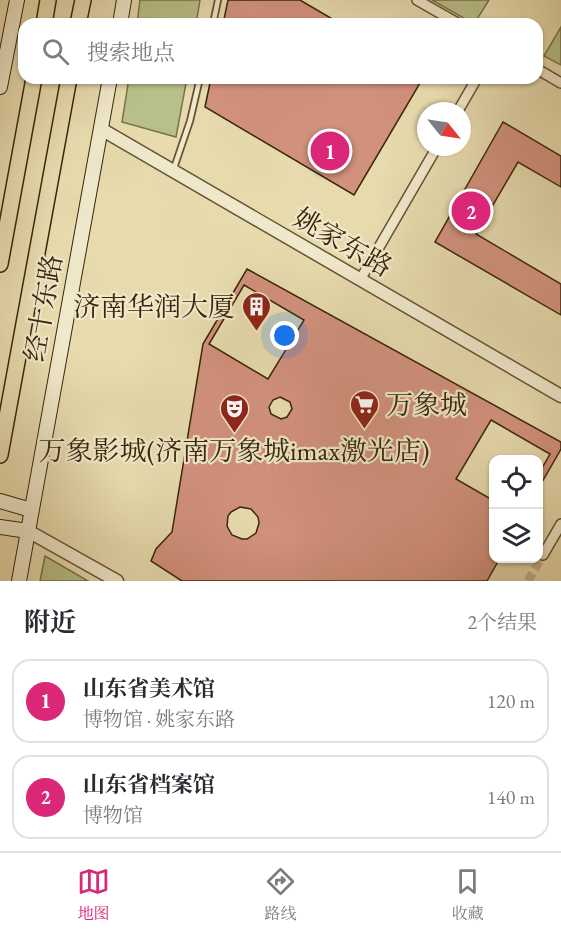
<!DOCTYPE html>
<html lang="zh">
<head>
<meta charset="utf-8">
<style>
  :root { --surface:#fff; --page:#f7f7f7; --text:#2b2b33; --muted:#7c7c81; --line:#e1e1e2; --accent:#db2777 }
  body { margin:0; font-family:"EB Garamond","Noto Serif SC",serif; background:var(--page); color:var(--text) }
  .controls { position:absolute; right:18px; bottom:18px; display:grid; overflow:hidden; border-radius:12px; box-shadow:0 2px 4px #0004 }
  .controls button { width:54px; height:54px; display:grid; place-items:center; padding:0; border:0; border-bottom:2px solid var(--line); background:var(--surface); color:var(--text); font:30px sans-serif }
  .compass { position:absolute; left:417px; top:102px; width:54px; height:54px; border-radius:50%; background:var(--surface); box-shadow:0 2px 4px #0004; rotate:120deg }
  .you { position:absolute; left:285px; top:336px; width:21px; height:21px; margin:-15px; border:4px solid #fff; border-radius:50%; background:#1a73e8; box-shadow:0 0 0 9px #1a73e833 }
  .badge { display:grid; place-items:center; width:39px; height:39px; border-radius:50%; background:var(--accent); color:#fff; font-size:20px; font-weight:700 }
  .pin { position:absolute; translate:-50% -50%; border:3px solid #fff; box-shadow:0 2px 6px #0006 }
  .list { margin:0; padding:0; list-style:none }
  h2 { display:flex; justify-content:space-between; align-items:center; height:78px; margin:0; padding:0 24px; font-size:26px }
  h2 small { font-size:20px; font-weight:400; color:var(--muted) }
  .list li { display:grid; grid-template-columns:39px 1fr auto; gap:18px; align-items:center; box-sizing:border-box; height:84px; margin:0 12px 12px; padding:0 12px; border:2px solid var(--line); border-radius:18px }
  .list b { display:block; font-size:22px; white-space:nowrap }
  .list p { margin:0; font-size:20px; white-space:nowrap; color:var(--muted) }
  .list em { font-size:20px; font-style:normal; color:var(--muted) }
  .icon { flex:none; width:33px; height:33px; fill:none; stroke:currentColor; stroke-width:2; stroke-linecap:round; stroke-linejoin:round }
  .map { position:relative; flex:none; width:561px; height:581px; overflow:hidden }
  .search { position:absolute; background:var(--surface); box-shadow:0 2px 4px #0004; left:18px; right:18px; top:18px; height:66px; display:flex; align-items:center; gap:15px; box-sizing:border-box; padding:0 21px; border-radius:18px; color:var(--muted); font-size:22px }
  .sheet { height:270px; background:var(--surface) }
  nav { display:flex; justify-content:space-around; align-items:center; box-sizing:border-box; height:84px; border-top:2px solid var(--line); background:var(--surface); font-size:16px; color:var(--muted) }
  nav a { display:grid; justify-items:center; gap:3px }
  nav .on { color:var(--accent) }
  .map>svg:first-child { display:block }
  .green { fill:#b8bf89; stroke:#797248; stroke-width:1.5 }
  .building { fill:#d2917d; stroke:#3a2508; stroke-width:1.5; fill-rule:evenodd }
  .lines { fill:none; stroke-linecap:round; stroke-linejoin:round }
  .minor-tunnel { stroke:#c4b78d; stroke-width:9; stroke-dasharray:9 4.5; stroke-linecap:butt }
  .service-casing { stroke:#655232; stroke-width:8 }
  .minor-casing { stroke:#655232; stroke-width:12 }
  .tertiary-casing { stroke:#655232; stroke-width:15 }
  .secondary-casing { stroke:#3a2508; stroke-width:16 }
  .trunk-casing { stroke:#3a2508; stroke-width:18 }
  .service { stroke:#efe8ca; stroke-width:4.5 }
  .minor { stroke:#efe8ca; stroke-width:9 }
  .tertiary { stroke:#efe8ca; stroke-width:12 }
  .secondary { stroke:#efe8ca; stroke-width:14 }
  .trunk { stroke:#e7dbae; stroke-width:15 }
  .labels { text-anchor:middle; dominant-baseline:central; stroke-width:4.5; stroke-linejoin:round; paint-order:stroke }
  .street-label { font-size:27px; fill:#3a2508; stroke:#efe8ca }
  .poi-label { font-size:27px; fill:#3a2508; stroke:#efe8ca; text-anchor:end }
</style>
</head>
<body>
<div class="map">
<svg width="561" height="581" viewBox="0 0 561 581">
  <rect width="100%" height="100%" fill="#e7dbae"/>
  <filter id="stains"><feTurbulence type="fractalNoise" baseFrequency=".00333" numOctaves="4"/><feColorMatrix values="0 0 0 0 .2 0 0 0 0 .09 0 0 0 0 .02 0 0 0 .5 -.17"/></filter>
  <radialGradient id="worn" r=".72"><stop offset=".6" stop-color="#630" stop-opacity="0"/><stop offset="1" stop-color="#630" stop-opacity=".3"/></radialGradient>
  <!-- green -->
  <path class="green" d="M140,0H200L196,24H137Z
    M432,0H489L474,24Z
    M561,27V65L544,56Z
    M129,78H187L176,137L122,122Z
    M45,556L88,581H40Z"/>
  <!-- building -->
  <path class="building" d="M228,0H300L341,24H223Z
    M211,78H423L354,195L205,107Z
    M503,122L561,156V187L518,162L476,234L561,284V315L435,242Z
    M247,269L561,442V449L538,489V460H494V558H500L487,581H182L151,561L156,549L172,532L203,344ZM280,397L290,402L292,409L287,417L281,419L271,414L269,407L273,400ZM240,507L251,509L258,517L259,523L256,533L247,539H242L232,535L227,526L228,516L231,512Z
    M244,285L304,320L268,379L209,344Z
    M491,420L550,454L538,475V460H494V501L456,479Z"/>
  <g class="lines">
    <!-- minor-tunnel -->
    <path class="minor-tunnel" d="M528,581L543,555"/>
    <defs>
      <path id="service" d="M213,24L218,0
        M174,168L190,121L200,78"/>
      <path id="minor" d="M417,0L459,24
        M537,69L561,83
        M458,111L477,78
        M360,280L437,147
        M543,555L561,524"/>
      <path id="tertiary" d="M101,129L561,396
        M28,531L117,581"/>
      <path id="secondary" d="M120,24L124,0
        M0,87L17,0
        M0,501L31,510
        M0,527L28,531
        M19,581L110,78"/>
      <path id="trunk" d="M44,24L48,0
        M78,24L83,0
        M0,264L34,78
        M0,455L69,78"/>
    </defs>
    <!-- service casing -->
    <use href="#service" class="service-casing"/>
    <!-- minor casing -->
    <use href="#minor" class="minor-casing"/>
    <!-- tertiary casing -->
    <use href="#tertiary" class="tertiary-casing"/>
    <!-- secondary casing -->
    <use href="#secondary" class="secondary-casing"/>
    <!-- trunk casing -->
    <use href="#trunk" class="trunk-casing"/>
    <!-- service -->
    <use href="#service" class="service"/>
    <!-- minor -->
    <use href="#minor" class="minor"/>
    <!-- tertiary -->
    <use href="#tertiary" class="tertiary"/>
    <!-- secondary -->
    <use href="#secondary" class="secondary"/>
    <!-- trunk -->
    <use href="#trunk" class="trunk"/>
  </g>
  <!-- icons -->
  <defs>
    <symbol id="building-pin" viewBox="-11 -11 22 30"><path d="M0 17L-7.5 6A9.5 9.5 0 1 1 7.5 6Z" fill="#8f2418" stroke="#efe8ca"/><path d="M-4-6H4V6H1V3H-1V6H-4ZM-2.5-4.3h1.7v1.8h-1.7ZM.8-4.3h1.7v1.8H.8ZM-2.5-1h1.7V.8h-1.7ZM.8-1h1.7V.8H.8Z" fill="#fff"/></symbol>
    <symbol id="supermarket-pin" viewBox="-11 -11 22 30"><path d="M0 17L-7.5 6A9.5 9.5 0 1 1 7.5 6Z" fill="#8f2418" stroke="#efe8ca"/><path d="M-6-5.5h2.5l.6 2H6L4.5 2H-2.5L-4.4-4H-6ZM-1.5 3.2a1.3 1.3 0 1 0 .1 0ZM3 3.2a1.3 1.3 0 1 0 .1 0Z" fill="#fff"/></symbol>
    <symbol id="theatre-pin" viewBox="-11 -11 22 30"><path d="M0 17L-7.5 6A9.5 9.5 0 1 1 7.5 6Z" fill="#8f2418" stroke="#efe8ca"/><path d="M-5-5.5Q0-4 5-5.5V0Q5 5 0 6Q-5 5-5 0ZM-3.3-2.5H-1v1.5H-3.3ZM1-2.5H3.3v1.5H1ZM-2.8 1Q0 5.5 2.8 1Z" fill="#fff"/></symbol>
  </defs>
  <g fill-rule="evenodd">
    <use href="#building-pin" x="240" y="290" width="33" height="45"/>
    <use href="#supermarket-pin" x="348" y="388" width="33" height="45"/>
    <use href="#theatre-pin" x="218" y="392" width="33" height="45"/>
  </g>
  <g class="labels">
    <!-- street labels -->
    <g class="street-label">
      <text transform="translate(343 242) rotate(30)">姚家东路</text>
      <text transform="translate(43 308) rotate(-80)">经十东路</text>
    </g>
    <!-- poi labels -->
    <g class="poi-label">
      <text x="235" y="306">济南华润大厦</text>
      <text x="386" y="404" text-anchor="start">万象城</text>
      <text x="234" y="450" text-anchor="middle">万象影城(济南万象城imax激光店)</text>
    </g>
  </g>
  <rect width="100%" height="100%" filter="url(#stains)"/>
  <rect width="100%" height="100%" fill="url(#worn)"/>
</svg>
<div class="controls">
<button><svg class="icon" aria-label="locate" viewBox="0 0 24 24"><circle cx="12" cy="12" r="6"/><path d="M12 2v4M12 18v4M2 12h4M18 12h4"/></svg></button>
<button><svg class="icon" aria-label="layers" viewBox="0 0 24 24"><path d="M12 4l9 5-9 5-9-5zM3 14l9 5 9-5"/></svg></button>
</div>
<svg class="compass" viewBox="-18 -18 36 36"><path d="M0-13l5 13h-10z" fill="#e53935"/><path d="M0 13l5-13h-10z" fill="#7c7c81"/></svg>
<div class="you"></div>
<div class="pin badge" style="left:330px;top:151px">1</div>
<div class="pin badge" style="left:471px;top:211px">2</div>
<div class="search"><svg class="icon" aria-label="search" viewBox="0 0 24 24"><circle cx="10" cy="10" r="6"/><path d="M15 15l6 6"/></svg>搜索地点</div>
</div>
<section class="sheet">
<h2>附近<small>2个结果</small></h2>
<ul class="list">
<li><span class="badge">1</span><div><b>山东省美术馆</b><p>博物馆 · 姚家东路</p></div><em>120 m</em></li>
<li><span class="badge">2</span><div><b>山东省档案馆</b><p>博物馆</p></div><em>140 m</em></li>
</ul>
</section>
<nav>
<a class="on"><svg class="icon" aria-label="map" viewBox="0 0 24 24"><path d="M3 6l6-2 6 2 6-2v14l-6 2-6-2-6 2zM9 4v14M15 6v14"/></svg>地图</a>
<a><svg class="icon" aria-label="directions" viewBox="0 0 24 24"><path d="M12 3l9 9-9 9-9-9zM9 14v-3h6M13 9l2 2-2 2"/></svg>路线</a>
<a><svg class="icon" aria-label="saved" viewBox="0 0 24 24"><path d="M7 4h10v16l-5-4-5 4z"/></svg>收藏</a>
</nav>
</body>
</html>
